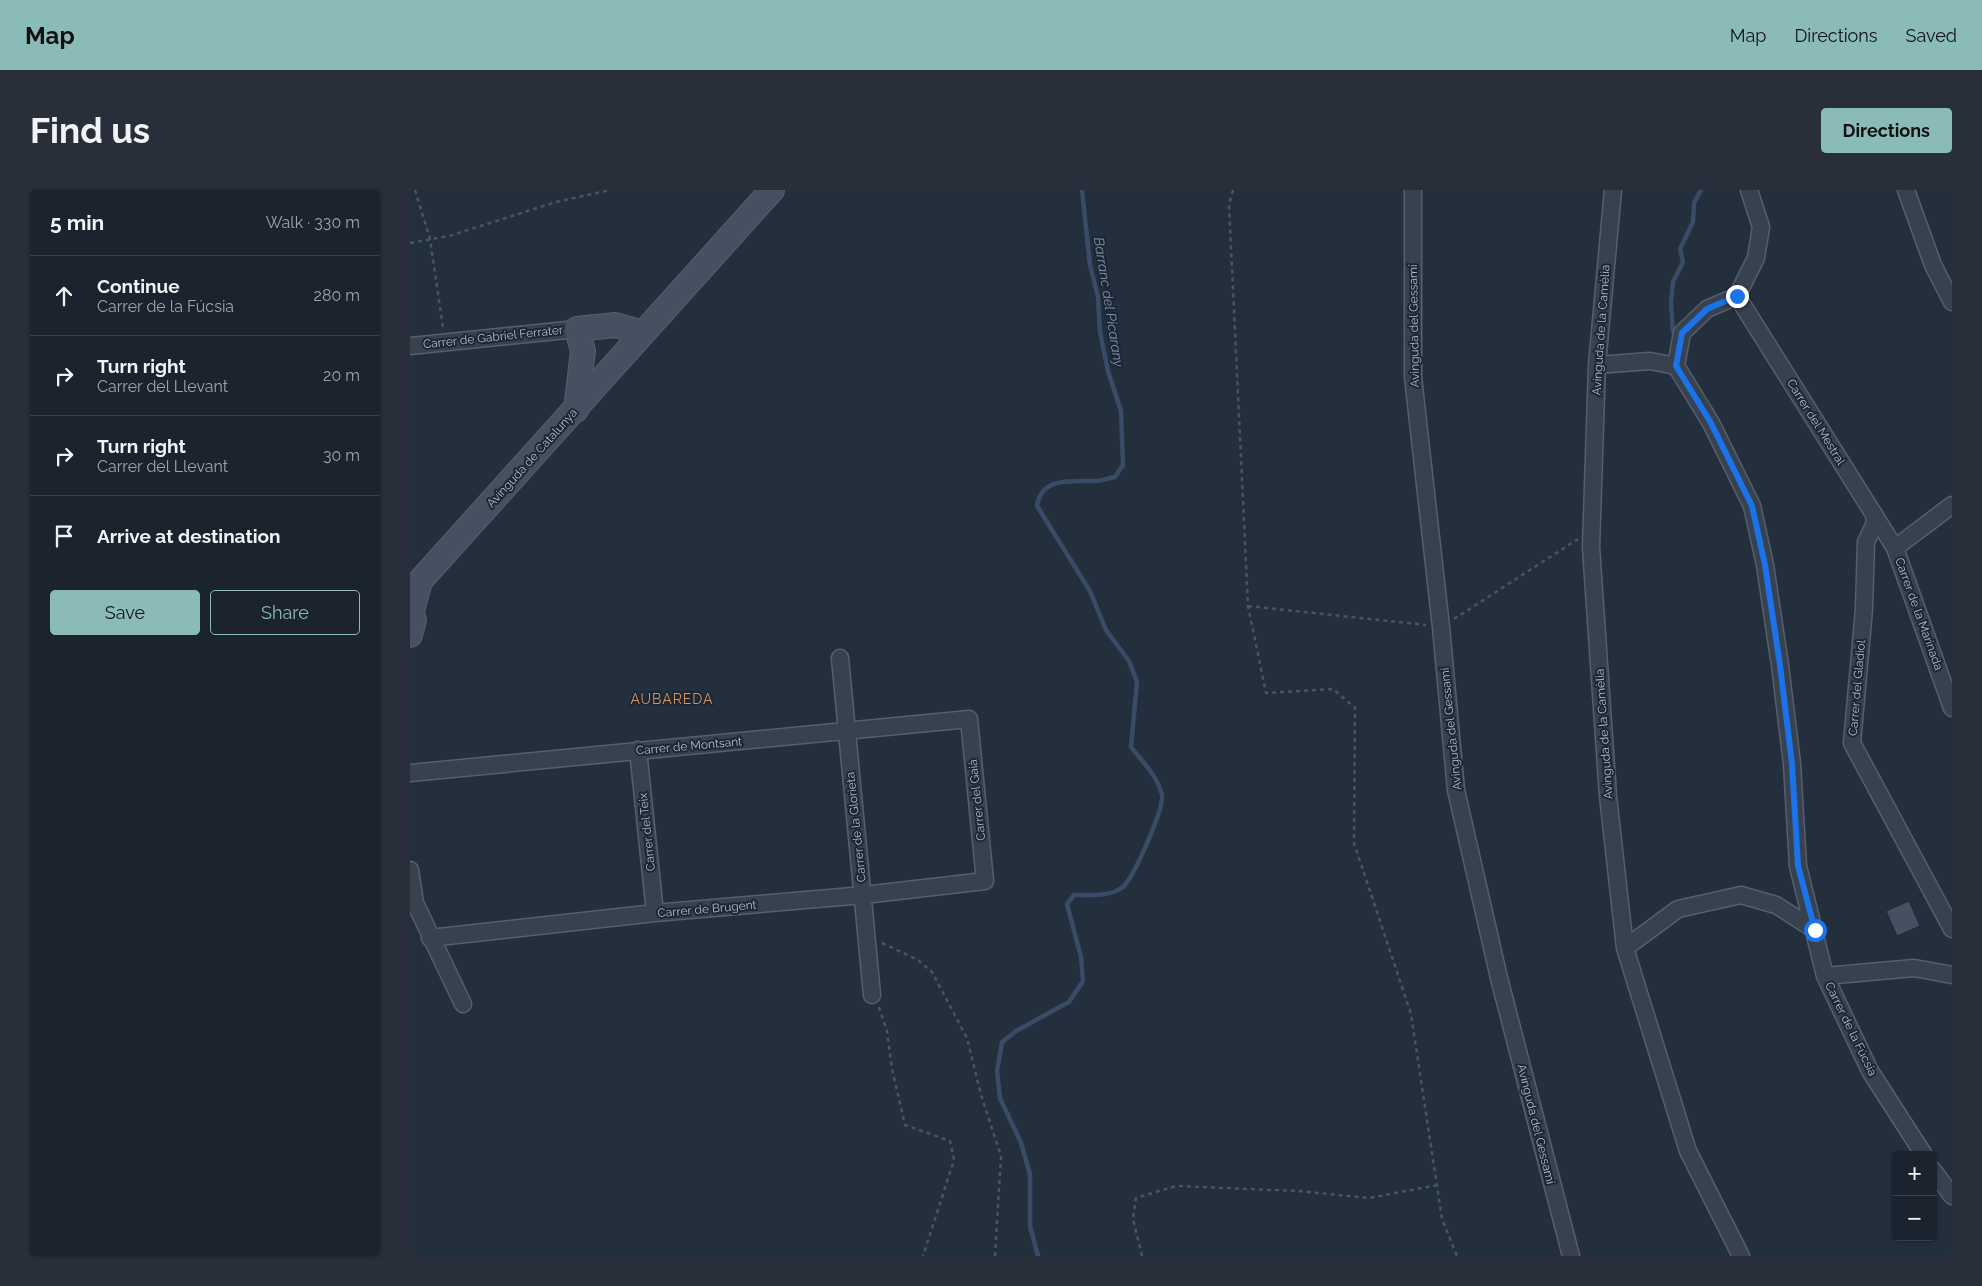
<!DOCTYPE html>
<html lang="en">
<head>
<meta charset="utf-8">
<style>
  :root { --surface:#1b232e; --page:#282f3a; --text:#f1f3f6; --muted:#a0a4aa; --line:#39404a; --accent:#8bbbb9 }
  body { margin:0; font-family:Raleway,sans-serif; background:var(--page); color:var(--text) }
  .controls { position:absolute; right:15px; bottom:15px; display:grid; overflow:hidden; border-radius:5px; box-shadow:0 1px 4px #0004 }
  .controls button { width:45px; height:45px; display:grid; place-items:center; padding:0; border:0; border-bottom:1px solid var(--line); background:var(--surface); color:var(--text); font:25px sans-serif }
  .stop { position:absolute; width:15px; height:15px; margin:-11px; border:4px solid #1a73e8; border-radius:50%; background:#fff }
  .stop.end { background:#1a73e8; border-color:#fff; box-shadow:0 1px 5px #0008 }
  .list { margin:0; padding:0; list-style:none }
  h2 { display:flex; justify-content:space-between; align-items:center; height:65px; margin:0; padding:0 20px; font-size:21px }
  h2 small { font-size:16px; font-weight:400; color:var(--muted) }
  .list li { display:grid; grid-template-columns:32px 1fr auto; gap:15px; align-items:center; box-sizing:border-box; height:80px; padding:0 20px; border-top:1px solid var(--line) }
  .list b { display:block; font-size:19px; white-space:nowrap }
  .list p { margin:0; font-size:16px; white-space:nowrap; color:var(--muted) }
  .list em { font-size:16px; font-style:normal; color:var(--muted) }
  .actions { display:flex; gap:10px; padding:15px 20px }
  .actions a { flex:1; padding:11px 0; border:1px solid var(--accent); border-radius:5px; text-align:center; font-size:18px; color:var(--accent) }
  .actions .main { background:var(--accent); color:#111 }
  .icon { flex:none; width:28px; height:28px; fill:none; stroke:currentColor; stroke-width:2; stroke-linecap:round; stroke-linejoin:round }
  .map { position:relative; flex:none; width:1542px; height:1066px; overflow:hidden; border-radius:5px }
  header { display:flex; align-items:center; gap:30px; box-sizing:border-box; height:70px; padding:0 25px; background:var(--accent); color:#111 }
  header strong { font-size:24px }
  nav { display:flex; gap:28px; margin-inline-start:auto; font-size:18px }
  .intro { display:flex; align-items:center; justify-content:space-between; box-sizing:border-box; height:120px; padding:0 30px }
  h1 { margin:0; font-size:35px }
  .button { padding:12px 22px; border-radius:5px; background:var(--accent); color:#111; font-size:18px; font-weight:700 }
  main { display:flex; gap:30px; padding:0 30px }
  aside { flex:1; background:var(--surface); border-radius:5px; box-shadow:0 1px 4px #0004 }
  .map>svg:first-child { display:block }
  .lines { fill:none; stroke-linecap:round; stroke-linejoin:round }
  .stream { stroke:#394c67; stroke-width:4.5 }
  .building { fill:#455162; stroke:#1f2835 }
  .street-casing { stroke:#565f6c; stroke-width:19 }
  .secondary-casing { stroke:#565f6c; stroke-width:26 }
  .path { stroke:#44595c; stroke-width:2.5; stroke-dasharray:4 4; stroke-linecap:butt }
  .street { stroke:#38414e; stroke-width:16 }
  .secondary { stroke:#465061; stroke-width:24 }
  .route { stroke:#1a73e8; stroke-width:6 }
  .labels { text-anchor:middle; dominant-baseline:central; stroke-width:4; stroke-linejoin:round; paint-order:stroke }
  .street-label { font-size:12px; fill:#b4bcc9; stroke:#1d2633 }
  .water-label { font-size:14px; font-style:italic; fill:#7c92b1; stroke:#1d2633 }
  .neighbourhood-label { font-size:14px; letter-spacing:1px; fill:#d59563; stroke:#1d2633 }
</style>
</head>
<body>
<header>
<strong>Map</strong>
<nav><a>Map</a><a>Directions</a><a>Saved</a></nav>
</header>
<div class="intro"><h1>Find us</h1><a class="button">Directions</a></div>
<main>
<aside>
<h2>5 min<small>Walk · 330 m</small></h2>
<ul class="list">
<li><svg class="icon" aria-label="ahead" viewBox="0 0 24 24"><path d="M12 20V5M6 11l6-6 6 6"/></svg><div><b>Continue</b><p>Carrer de la Fúcsia</p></div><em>280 m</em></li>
<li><svg class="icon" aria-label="right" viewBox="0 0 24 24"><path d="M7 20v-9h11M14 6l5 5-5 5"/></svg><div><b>Turn right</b><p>Carrer del Llevant</p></div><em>20 m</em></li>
<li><svg class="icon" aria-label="right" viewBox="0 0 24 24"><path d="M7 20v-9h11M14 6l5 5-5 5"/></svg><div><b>Turn right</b><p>Carrer del Llevant</p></div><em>30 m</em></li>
<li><svg class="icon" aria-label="arrive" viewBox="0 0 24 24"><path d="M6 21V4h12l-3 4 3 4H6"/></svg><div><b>Arrive at destination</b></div></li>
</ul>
<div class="actions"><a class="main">Save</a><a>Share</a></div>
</aside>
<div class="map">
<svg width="1542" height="1066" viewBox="0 0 1542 1066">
  <rect width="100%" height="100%" fill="#242f3e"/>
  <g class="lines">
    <!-- stream -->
    <path class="stream" d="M1263,142L1261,113L1263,92L1273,72L1270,59L1283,32L1284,13L1291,0
      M628,1066L620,1036V984L611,953L590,908L587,881L592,852L606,841L659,812L673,791L671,767L657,714L664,705C678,705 700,707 713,697C724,687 754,619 752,605C748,587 732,571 721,557L727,492L719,471L696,440L680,401L627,316C631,286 663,292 685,291C692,291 699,288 705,287L713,275L711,221L698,181L690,142L688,107L680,75L672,0"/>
  </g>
  <!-- building -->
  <path class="building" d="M1499,711L1510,736L1487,746L1476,721Z"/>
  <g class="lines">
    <defs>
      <path id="street" d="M1003,0V187L1031,437L1046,600L1089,788L1161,1066
        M1203,0L1187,175L1181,357L1198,606L1215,758L1278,961L1331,1066
        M1496,0L1523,75L1542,112
        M1327,106L1485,358L1542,518
        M0,156L167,139
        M1187,175L1240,171L1266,176L1301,233L1342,316L1355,375L1370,475L1382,574L1388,676L1415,786L1460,881L1514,965
        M1266,176L1272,143L1297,119L1327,106L1346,68L1351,37L1339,0
        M1464,324L1465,333L1456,352L1454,419L1442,553L1542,739
        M1485,358L1542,315
        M430,468L462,805
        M228,560L245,723
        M0,583L559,529L575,691L454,705L245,723L20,748
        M0,680L5,713L53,814
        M1215,758L1268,719L1331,705L1366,715L1405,740
        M1415,786L1504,778L1542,785
        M1523,980L1542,1006"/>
      <path id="secondary" d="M166,220L173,161L167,139L205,135L233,143
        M0,417L4,430L0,445
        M2,421L10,391L362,0"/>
    </defs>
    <!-- street casing -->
    <use href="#street" class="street-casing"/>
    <!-- secondary casing -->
    <use href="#secondary" class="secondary-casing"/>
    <!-- path -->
    <path class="path" d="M5,0L20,49L33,138
      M823,0L819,15L838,416L856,503L923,499L945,518L944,653L1001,824L1032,1029L1047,1066
      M0,53L39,46L146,12L200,0
      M838,416L1016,435
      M1044,429L1168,349
      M472,753L508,770L522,782L557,848L571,905L591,966L585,1066
      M469,817L477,841L482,879L495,935L540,951L544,970L513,1066
      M732,1066L723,1029L726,1008L766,996L888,1001L959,1008L1027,995"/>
    <!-- street -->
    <use href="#street" class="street"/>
    <!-- secondary -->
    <use href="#secondary" class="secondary"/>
  </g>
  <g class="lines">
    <!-- route -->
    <path class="route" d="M1327,106L1297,119L1272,143L1266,176L1301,233L1342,316L1355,375L1370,475L1382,574L1388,676L1405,740"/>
  </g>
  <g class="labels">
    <!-- street labels -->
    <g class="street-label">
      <text transform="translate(1004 136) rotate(-91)">Avinguda del Gessamí</text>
      <text transform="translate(1191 140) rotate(-86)">Avinguda de la Camèlia</text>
      <text transform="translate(83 147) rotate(-6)">Carrer de Gabriel Ferrater</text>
      <text transform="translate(1406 232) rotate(58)">Carrer del Mestral</text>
      <text transform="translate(122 268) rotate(-48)">Avinguda de Catalunya</text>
      <text transform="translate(1509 424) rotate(70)">Carrer de la Marinada</text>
      <text transform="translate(1447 498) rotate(-85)">Carrer del Gladiol</text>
      <text transform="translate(1041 539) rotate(-96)">Avinguda del Gessamí</text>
      <text transform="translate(1194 544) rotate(-94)">Avinguda de la Camèlia</text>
      <text transform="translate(279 556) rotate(-5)">Carrer de Montsant</text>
      <text transform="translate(567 610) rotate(-96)">Carrer del Gaià</text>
      <text transform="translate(446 637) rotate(-96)">Carrer de la Glorieta</text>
      <text transform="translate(237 642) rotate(-96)">Carrer del Teix</text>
      <text transform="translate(297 719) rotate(-5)">Carrer de Brugent</text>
      <text transform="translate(1441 839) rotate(64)">Carrer de la Fúcsia</text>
      <text transform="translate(1126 934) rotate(76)">Avinguda del Gessamí</text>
    </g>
    <!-- water labels -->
    <g class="water-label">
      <text transform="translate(699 112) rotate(81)">Barranc del Picarany</text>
    </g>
    <!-- neighbourhood labels -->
    <g class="neighbourhood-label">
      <text x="262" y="509">AUBAREDA</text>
    </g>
  </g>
</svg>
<div class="controls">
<button>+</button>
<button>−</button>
</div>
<div class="stop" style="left:1405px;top:740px"></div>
<div class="stop end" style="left:1327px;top:106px"></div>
</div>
</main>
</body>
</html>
